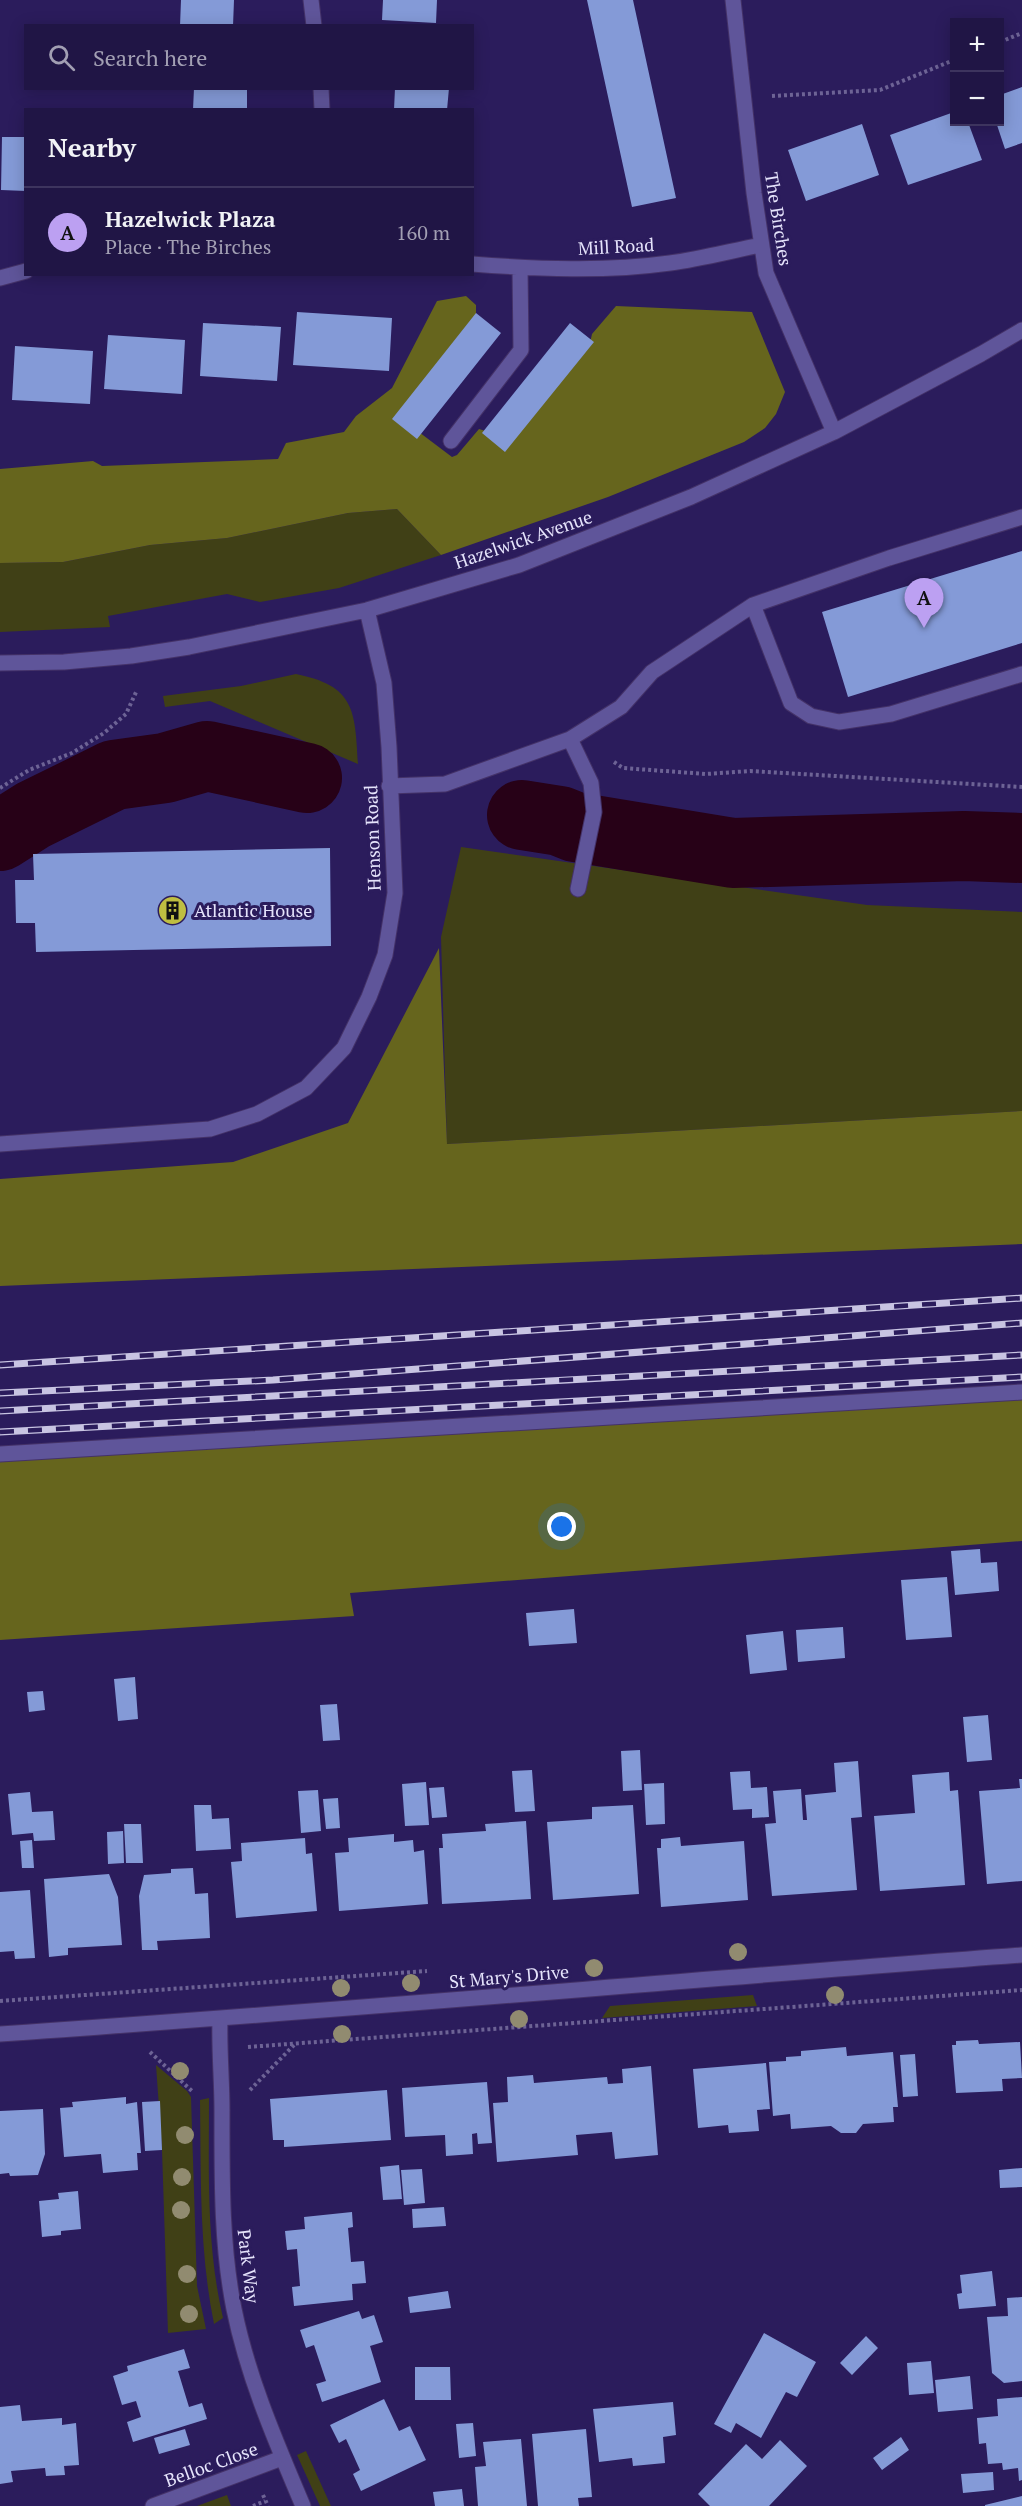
<!DOCTYPE html>
<html lang="en">
<head>
<meta charset="utf-8">
<style>
  :root { --surface:#201545; --page:#2d2250; --text:#f1f3f6; --muted:#a29fb3; --line:#3d345e; --accent:#bca0f2 }
  body { margin:0; font-family:"PT Serif",serif; background:var(--page); color:var(--text) }
  .controls { position:absolute; right:18px; top:18px; display:grid; overflow:hidden; border-radius:0px; box-shadow:0 3px 15px #0003 }
  .controls button { width:54px; height:54px; display:grid; place-items:center; padding:0; border:0; border-bottom:2px solid var(--line); background:var(--surface); color:var(--text); font:30px sans-serif }
  .you { position:absolute; left:562px; top:1527px; width:21px; height:21px; margin:-15px; border:4px solid #fff; border-radius:50%; background:#1a73e8; box-shadow:0 0 0 9px #1a73e833 }
  .badge { display:grid; place-items:center; width:39px; height:39px; border-radius:50%; background:var(--accent); color:#111; font-size:20px; font-weight:700 }
  .pin { position:absolute; translate:-50% -50px; filter:drop-shadow(0 2px 3px #0008) }
  .pin::after { content:''; position:absolute; top:32px; width:21px; height:18px; background:inherit; clip-path:polygon(0 0,100% 0,50% 100%) }
  .list { margin:0; padding:0; list-style:none }
  h2 { display:flex; justify-content:space-between; align-items:center; height:78px; margin:0; padding:0 24px; font-size:26px }
  h2 small { font-size:20px; font-weight:400; color:var(--muted) }
  .list li { display:grid; grid-template-columns:39px 1fr auto; gap:18px; align-items:center; box-sizing:border-box; height:90px; padding:0 24px; border-top:2px solid var(--line) }
  .list b { display:block; font-size:22px; white-space:nowrap }
  .list p { margin:0; font-size:20px; white-space:nowrap; color:var(--muted) }
  .list em { font-size:20px; font-style:normal; color:var(--muted) }
  .icon { flex:none; width:33px; height:33px; fill:none; stroke:currentColor; stroke-width:2; stroke-linecap:round; stroke-linejoin:round }
  .map { position:relative; flex:none; width:1022px; height:2506px; overflow:hidden }
  .search { position:absolute; background:var(--surface); box-shadow:0 3px 15px #0003; left:24px; top:24px; width:450px; height:66px; display:flex; align-items:center; gap:15px; box-sizing:border-box; padding:0 21px; border-radius:0px; color:var(--muted); font-size:22px }
  .panel { position:absolute; background:var(--surface); box-shadow:0 3px 15px #0003; left:24px; top:108px; width:450px; height:168px; border-radius:0px }
  .map>svg:first-child { display:block }
  .green { fill:#404016 }
  .forest { fill:#66651d }
  .lines { fill:none; stroke-linecap:round; stroke-linejoin:round }
  .river { stroke:#270117; stroke-width:70 }
  .building { fill:#849ad7 }
  .minor-casing { stroke:#443268; stroke-width:17 }
  .path { stroke:#6d6395; stroke-width:4; stroke-dasharray:3 3; stroke-linecap:butt }
  .minor { stroke:#5f559a; stroke-width:15 }
  .rail-casing { stroke:#c8c4e2; stroke-width:7 }
  .rail { stroke:#2b1c5c; stroke-width:4.5; stroke-dasharray:14; stroke-linecap:butt }
  .tree { fill:#918b70 }
  .labels { text-anchor:middle; dominant-baseline:central; stroke-width:6; stroke-linejoin:round; paint-order:stroke }
  .street-label { font-size:18px; fill:#e5e3fb; stroke:#2b1c5c }
  .poi-label { font-size:18px; fill:#e5e3fb; stroke:#2b1c5c; text-anchor:start }
</style>
</head>
<body>
<div class="map">
<svg width="1022" height="2506" viewBox="0 0 1022 2506">
  <rect width="100%" height="100%" fill="#2b1c5c"/>
  <!-- green -->
  <path class="green" d="M397,509L441,555L339,588L260,602L227,594L108,616L110,627L0,632V563L63,562L150,545L227,538L348,513Z
    M296,674C355,686 355,710 358,764L210,701L165,707L163,696L241,686Z
    M461,847L867,905L1022,912V1111L447,1144L441,937Z
    M753,1995L757,2006L602,2018L610,2006Z
    M156,2065L187,2091L191,2097L197,2286L206,2329L168,2333L162,2150Z
    M209,2098C209,2172 206,2245 223,2318L214,2324C199,2250 201,2175 200,2100Z
    M306,2451L331,2506H320L297,2455Z
    M227,2495L231,2506H197Z"/>
  <!-- forest -->
  <path class="forest" d="M466,296L476,305V318L403,420L452,457L457,455L479,429L492,433L590,343L592,334L616,306L752,312L785,392L776,414L765,428L744,442L608,497L441,555L397,509L348,513L227,538L150,545L63,562L0,563V469L93,461L102,466L278,459L286,443L344,432L356,416L392,388L437,301Z
    M439,948L447,1144L1022,1111V1244L0,1286V1179L233,1162L348,1123Z
    M1022,1392V1541L350,1593L354,1616L0,1640V1454Z"/>
  <g class="lines">
    <!-- river -->
    <path class="river" d="M522,815L560,821L575,827L733,853L964,846L1022,848
      M0,836L33,815L114,775L165,768L207,756L307,778"/>
  </g>
  <!-- building -->
  <path class="building" d="M181,0H234L233,26H180Z
    M383,0H437L436,23L382,20Z
    M587,0H633L676,198L632,207Z
    M1022,87V143L1005,149L996,122H1000V95Z
    M194,88H247V110H193Z
    M395,88H449L447,110H394Z
    M954,112V122H968L982,160L908,185L890,135Z
    M862,124L879,175L806,201L788,150Z
    M2,137H26V191L1,190Z
    M297,312L392,318L389,371L293,365Z
    M476,313L501,333L417,439L392,419Z
    M203,323L281,327L277,381L200,376Z
    M570,323L594,342L505,452L482,433Z
    M108,335L185,340L182,394L104,389Z
    M15,346L93,351L90,404L12,400Z
    M1022,551V643L848,697L822,612Z
    M330,848L331,946L36,952L35,923H16L15,880H34L33,854Z
    M980,1549L981,1563L997,1562L999,1591L955,1595L951,1551Z
    M947,1577L952,1637L906,1640L901,1580Z
    M574,1609L577,1643L529,1646L526,1613Z
    M843,1627L845,1658L798,1662L796,1630Z
    M783,1631L787,1670L750,1674L746,1635Z
    M135,1677L138,1719L118,1721L114,1679Z
    M43,1691L45,1710L29,1712L27,1692Z
    M337,1704L340,1740L323,1741L320,1705Z
    M988,1715L992,1760L967,1762L963,1717Z
    M640,1750L642,1790L623,1791L621,1751Z
    M858,1761L862,1817L851,1818L857,1890L772,1896L765,1824L776,1823L773,1791L801,1789L803,1820H807L805,1795L836,1792L834,1763Z
    M532,1770L535,1811L515,1812L512,1771Z
    M750,1771L751,1788L767,1787L769,1817L752,1818V1809L733,1810L730,1772Z
    M949,1772L950,1791L958,1790L965,1885L880,1891L874,1816L915,1813L912,1775Z
    M1019,1779H1022V1881L987,1884L979,1791L1020,1788Z
    M426,1782L429,1825L405,1826L402,1784Z
    M664,1783L665,1824L646,1825L644,1784Z
    M444,1787L447,1817L432,1818L429,1788Z
    M318,1790L321,1831L301,1833L298,1791Z
    M30,1792L32,1812L53,1811L55,1840L34,1841L33,1833L12,1835L8,1794Z
    M338,1798L340,1828L326,1829L323,1799Z
    M194,1805H211L212,1819L229,1818L231,1849L196,1851Z
    M633,1805L639,1894L553,1900L547,1822L592,1819V1807Z
    M526,1821L531,1899L442,1904L439,1848H443L442,1834L486,1831L485,1824Z
    M124,1824H141L143,1863H126Z
    M123,1831L124,1863L108,1864L107,1832Z
    M394,1834V1842L413,1840L414,1852L424,1850L428,1904L339,1911L335,1853L349,1852L348,1838Z
    M680,1837L681,1846L744,1841L748,1900L661,1907L657,1848H661V1839Z
    M305,1838L306,1854L312,1853L317,1911L236,1918L231,1862L242,1861L241,1843Z
    M32,1840L34,1868H22L20,1841Z
    M193,1868L195,1894L208,1893L210,1938L157,1941L158,1950H142L139,1896L144,1875L171,1873V1869Z
    M109,1874L118,1897L122,1945L68,1948V1955L49,1957L44,1879Z
    M30,1890L35,1958L15,1959L14,1951L0,1952V1892Z
    M978,2040L979,2044L1020,2042L1022,2078L1002,2079L1003,2091L956,2093L952,2045H956V2041Z
    M846,2047L847,2056L893,2052L898,2107H893L894,2122L863,2124L856,2133H841L831,2126L791,2129L790,2114L773,2116L769,2062L786,2061V2057L801,2056V2051Z
    M915,2054L918,2096L903,2097L900,2055Z
    M766,2063L770,2109L757,2110L759,2131L729,2133L728,2125L698,2128L693,2069Z
    M651,2066L658,2155L615,2159L612,2132L576,2135L578,2155L497,2162L493,2103L508,2102L507,2077L533,2075L534,2083L607,2077L608,2084L623,2083L622,2069Z
    M487,2082L492,2143L478,2144L477,2133L472,2134L473,2154L446,2156L445,2135L405,2137L402,2088Z
    M387,2090L391,2140L284,2147V2140H273L270,2099Z
    M126,2097V2104L137,2102L141,2153H137L138,2170L103,2173L101,2154L64,2157L60,2108L73,2107L72,2102Z
    M160,2101L162,2150L145,2151L142,2102Z
    M43,2109L45,2154L38,2175L10,2176L9,2173L0,2174V2111Z
    M399,2165L402,2199L383,2200L380,2167Z
    M1022,2168V2187L1000,2188L999,2170Z
    M422,2169L425,2203L404,2205L401,2170Z
    M78,2191L81,2229L61,2231V2235L42,2237L39,2201L59,2199L58,2193Z
    M444,2207L446,2226L413,2228L412,2209Z
    M352,2212L353,2227L348,2228L351,2262L364,2261L366,2283L352,2284L353,2300L294,2306L292,2287L300,2286L297,2249L287,2250L285,2231L305,2229L304,2217Z
    M992,2271L996,2306L959,2309L957,2294L962,2293L960,2275Z
    M448,2291L451,2308L410,2313L408,2297Z
    M1022,2297V2381L1004,2383L992,2373L987,2317L1008,2316L1007,2298Z
    M359,2311L362,2319L374,2315L383,2342L370,2346L381,2382L322,2402L316,2384L326,2381L314,2345L306,2348L300,2330Z
    M764,2333L816,2362L797,2397L786,2392L761,2438L736,2423L731,2433L714,2424Z
    M866,2336L878,2348L852,2375L840,2363Z
    M184,2349L190,2368L178,2371L189,2407L202,2403L207,2419L133,2442L127,2422L141,2417L136,2401L122,2405L113,2376L128,2371L127,2366Z
    M931,2361L934,2393L909,2395L907,2363Z
    M415,2367H450L451,2400H415Z
    M970,2376L973,2409L938,2412L935,2380Z
    M1022,2397V2480L1019,2481L1018,2468L1003,2470L1002,2463L988,2464L986,2443L979,2444L977,2418L998,2416L997,2399Z
    M384,2399L399,2431L410,2426L426,2460L361,2491L353,2474L360,2470L346,2439L339,2443L330,2425Z
    M673,2402L676,2435L663,2437L665,2463L633,2466L632,2458L599,2462L593,2409Z
    M20,2405L22,2421L62,2418V2425L76,2423L79,2465L64,2466L65,2475L46,2476L45,2468L11,2471L13,2482L0,2484V2407Z
    M473,2423L476,2456L459,2458L456,2424Z
    M185,2429L190,2445L159,2454L154,2438Z
    M586,2429L592,2497L578,2498L579,2506H538L532,2434Z
    M901,2437L909,2450L882,2470L873,2458Z
    M521,2439L527,2506H478L475,2467L486,2466L483,2442Z
    M780,2440L807,2466L769,2506H710L698,2494L746,2444L762,2459Z
    M993,2472L994,2490L963,2493L961,2474Z
    M462,2489L464,2506H435L433,2492Z
    M1022,2496V2506H985V2505Z"/>
  <g class="lines">
    <defs>
      <path id="minor" d="M311,0L314,26
        M733,0L754,193L766,273L834,432
        M321,88L322,110
        M472,264C538,269 605,272 670,263C701,259 730,251 761,245
        M0,278L26,271
        M451,441L521,350L520,268
        M753,605L791,703L811,716L839,722L891,714L1022,674
        M0,663L64,662L131,656L189,647L367,610L519,565L691,497L834,432L981,354L1022,330
        M570,739L591,783L594,812L578,889
        M389,786L445,784L570,739L621,707L652,672L753,605L889,558L1022,517
        M0,1144L210,1129L257,1114L306,1088L344,1048L369,997L385,955L395,893L389,747L384,683L367,610
        M0,1454L1022,1392
        M220,2019C219,2050 222,2080 222,2110C222,2176 221,2244 234,2309C248,2378 276,2442 303,2506
        M0,2034C341,2011 681,1980 1022,1955
        M153,2506L282,2458"/>
    </defs>
    <!-- minor casing -->
    <use href="#minor" class="minor-casing"/>
    <!-- path -->
    <path class="path" d="M1000,42L1022,33
      M772,96L880,90L954,60
      M614,762L623,768L706,774L750,771L1022,787
      M0,788L29,770L72,753L104,733L126,714L137,690
      M0,2001L427,1971
      M248,2047L1022,1990
      M150,2052L193,2092
      M250,2090L294,2045
      M263,2495L268,2506
      M253,2506L265,2501"/>
    <!-- minor -->
    <use href="#minor" class="minor"/>
    <defs>
      <path id="rail" d="M0,1365L1022,1298
        M0,1393L273,1380L1022,1323
        M0,1411L1022,1355
        M0,1432L1022,1377"/>
    </defs>
    <!-- rail casing -->
    <use href="#rail" class="rail-casing"/>
    <!-- rail -->
    <use href="#rail" class="rail"/>
  </g>
  <!-- trees -->
  <g class="tree">
    <circle cx="738" cy="1952" r="9"/>
    <circle cx="594" cy="1968" r="9"/>
    <circle cx="411" cy="1983" r="9"/>
    <circle cx="341" cy="1988" r="9"/>
    <circle cx="835" cy="1995" r="9"/>
    <circle cx="519" cy="2019" r="9"/>
    <circle cx="342" cy="2034" r="9"/>
    <circle cx="180" cy="2071" r="9"/>
    <circle cx="185" cy="2135" r="9"/>
    <circle cx="182" cy="2177" r="9"/>
    <circle cx="181" cy="2210" r="9"/>
    <circle cx="187" cy="2274" r="9"/>
    <circle cx="189" cy="2314" r="9"/>
  </g>
  <!-- icons -->
  <defs>
    <symbol id="building-disc" viewBox="-11 -11 22 22"><circle r="9.5" fill="#bfbe41" stroke="#2b1c5c"/><path d="M-4-6H4V6H1V3H-1V6H-4ZM-2.5-4.3h1.7v1.8h-1.7ZM.8-4.3h1.7v1.8H.8ZM-2.5-1h1.7V.8h-1.7ZM.8-1h1.7V.8H.8Z" fill="#111"/></symbol>
  </defs>
  <g fill-rule="evenodd">
    <use href="#building-disc" x="156" y="894" width="33" height="33"/>
  </g>
  <g class="labels">
    <!-- street labels -->
    <g class="street-label">
      <text transform="translate(779 219) rotate(81)">The Birches</text>
      <text transform="translate(616 246) rotate(-3)">Mill Road</text>
      <text transform="translate(523 539) rotate(-19)">Hazelwick Avenue</text>
      <text transform="translate(372 838) rotate(-92)">Henson Road</text>
      <text transform="translate(509 1976) rotate(-5)">St Mary's Drive</text>
      <text transform="translate(249 2266) rotate(83)">Park Way</text>
      <text transform="translate(211 2464) rotate(-20)">Belloc Close</text>
    </g>
    <!-- poi labels -->
    <g class="poi-label">
      <text x="194" y="910">Atlantic House</text>
    </g>
  </g>
</svg>
<div class="controls">
<button>+</button>
<button>−</button>
</div>
<div class="you"></div>
<div class="pin badge" style="left:924px;top:628px">A</div>
<div class="search"><svg class="icon" aria-label="search" viewBox="0 0 24 24"><circle cx="10" cy="10" r="6"/><path d="M15 15l6 6"/></svg>Search here</div>
<section class="panel">
<h2>Nearby<small></small></h2>
<ul class="list">
<li><span class="badge">A</span><div><b>Hazelwick Plaza</b><p>Place · The Birches</p></div><em>160 m</em></li>
</ul>
</section>
</div>
</body>
</html>
